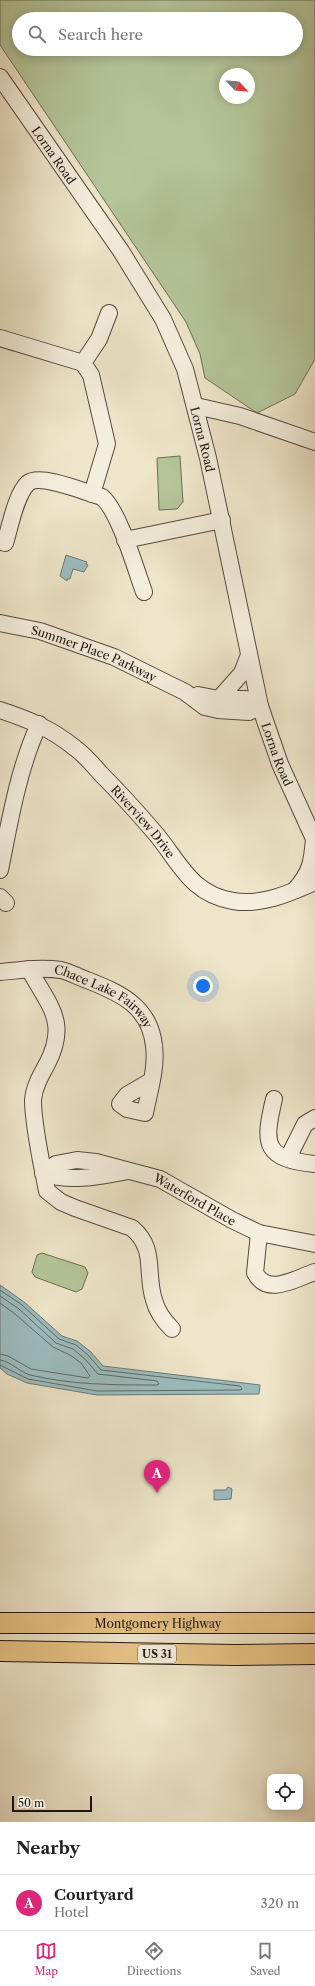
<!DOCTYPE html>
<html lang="en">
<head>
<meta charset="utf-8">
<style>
  :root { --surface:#fff; --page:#f2f2f2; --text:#222; --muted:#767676; --line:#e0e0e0; --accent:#db2777 }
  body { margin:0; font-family:"Libre Caslon Text",serif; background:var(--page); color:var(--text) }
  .controls { position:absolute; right:12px; bottom:12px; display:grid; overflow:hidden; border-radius:8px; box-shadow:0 2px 10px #0003 }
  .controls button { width:36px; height:36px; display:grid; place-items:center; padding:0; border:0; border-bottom:1px solid var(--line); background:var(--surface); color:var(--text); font:20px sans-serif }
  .compass { position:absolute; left:219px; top:68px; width:36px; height:36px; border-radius:50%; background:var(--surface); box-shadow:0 2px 10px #0003; rotate:116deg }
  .scale { position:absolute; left:12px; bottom:10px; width:80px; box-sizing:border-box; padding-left:4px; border:2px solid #221611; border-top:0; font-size:11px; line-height:14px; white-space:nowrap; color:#221611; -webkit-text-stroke:3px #f4eedd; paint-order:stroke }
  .you { position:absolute; left:203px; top:986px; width:14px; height:14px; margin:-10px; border:3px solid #fff; border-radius:50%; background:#1a73e8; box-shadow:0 0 0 6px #1a73e833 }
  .badge { display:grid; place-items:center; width:26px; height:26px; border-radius:50%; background:var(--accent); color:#fff; font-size:13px; font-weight:700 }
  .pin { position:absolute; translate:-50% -33px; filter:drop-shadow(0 1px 2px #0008) }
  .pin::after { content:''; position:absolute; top:21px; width:14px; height:12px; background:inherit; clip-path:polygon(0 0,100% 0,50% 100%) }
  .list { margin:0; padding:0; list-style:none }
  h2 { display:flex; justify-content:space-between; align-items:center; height:52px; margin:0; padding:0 16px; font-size:17px }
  h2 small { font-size:13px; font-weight:400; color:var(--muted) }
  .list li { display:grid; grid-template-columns:26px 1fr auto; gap:12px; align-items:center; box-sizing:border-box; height:56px; padding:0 16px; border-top:1px solid var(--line) }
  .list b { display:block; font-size:15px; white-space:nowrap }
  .list p { margin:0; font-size:13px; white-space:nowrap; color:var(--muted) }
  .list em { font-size:13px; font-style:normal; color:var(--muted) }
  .icon { flex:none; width:22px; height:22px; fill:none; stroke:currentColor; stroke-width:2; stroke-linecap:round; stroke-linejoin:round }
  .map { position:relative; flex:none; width:315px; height:1822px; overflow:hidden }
  .search { position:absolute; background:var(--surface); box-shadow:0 2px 10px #0003; left:12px; right:12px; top:12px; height:44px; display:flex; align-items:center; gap:10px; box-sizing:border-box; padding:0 14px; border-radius:22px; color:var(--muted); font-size:15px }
  .sheet { height:108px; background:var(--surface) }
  nav { display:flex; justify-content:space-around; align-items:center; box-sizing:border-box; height:56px; border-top:1px solid var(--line); background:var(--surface); font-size:11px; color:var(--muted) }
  nav a { display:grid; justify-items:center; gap:2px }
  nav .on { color:var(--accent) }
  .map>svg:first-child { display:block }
  .green { fill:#b5c59a; stroke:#6c6e56; fill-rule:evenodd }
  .water { fill:#9cbdbf; stroke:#6b7a79 }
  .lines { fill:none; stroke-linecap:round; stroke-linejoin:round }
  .shore { stroke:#5f6a68; stroke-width:1 }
  .minor-casing { stroke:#554a3f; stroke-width:18 }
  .major-casing { stroke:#221611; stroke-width:22 }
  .minor { stroke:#f4eedd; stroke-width:16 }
  .major { stroke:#e7c285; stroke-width:20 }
  .labels { text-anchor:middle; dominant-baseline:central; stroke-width:4; stroke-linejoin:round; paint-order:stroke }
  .shield { fill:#f4eedd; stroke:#61574e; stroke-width:1 }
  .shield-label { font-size:11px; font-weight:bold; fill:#221611 }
  .street-label { font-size:12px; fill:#221611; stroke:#f4eedd }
</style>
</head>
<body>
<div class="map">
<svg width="315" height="1822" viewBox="0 0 315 1822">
  <rect width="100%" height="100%" fill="#eee5ca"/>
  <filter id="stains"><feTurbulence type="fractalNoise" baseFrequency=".005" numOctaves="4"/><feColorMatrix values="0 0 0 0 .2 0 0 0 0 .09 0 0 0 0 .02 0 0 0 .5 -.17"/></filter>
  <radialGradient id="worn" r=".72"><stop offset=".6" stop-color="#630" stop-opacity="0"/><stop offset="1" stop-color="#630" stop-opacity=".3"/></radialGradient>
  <!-- green -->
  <path class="green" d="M0,0H315V359L295,394L257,413L205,378L200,354L186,322L0,45ZM19,19H296V49H19ZM225,74H249V98H225Z
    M180,456L183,502L177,509L159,510L157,458Z
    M42,1253L85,1267L88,1273L82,1289L76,1292L35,1277L32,1272L37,1255Z"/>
  <!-- water -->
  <path class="water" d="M66,555L87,562L86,564L88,565L84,572L73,569L70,579H67V581L60,576Z
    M0,1285L24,1302L62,1336L77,1341L91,1352L103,1366L260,1385L259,1394L97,1395L27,1383L7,1374L0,1368Z
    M228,1487L232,1489L231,1499L214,1500V1490H226Z"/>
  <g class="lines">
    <!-- shore -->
    <path class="shore" d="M0,1290L22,1305L59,1339L76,1345L88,1355L101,1370L240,1386L242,1389L240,1390L97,1391L28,1379L0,1365
      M0,1296L19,1309L56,1343L73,1349L85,1359L98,1374L157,1381L159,1384L157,1385C114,1385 72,1385 30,1375C20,1372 10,1361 0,1360
      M0,1303L15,1314L53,1347L70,1355L81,1363L90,1376L88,1378L31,1369L8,1356L0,1354"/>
    <defs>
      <g id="minor">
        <path id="s1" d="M0,77L121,251L163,319L185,369L208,458L260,706L280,764L315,841"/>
        <path d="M0,338L83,363"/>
        <path d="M196,406L240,416L315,442"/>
        <path d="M92,494L107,444L91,375L83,363L99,339L109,313"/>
        <path d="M125,540L222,520"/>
        <path d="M0,541L5,543C10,527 16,494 28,483C41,473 87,493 102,497C119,511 136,570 144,592"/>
        <path id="s2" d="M0,623L40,631L114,657L185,692L205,707L218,710L249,712L260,706"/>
        <path d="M198,695L219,699H246L260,706"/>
        <path d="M219,699L242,673L249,655"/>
        <path id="s3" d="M0,710C28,719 52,729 75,748C85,755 93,765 101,774C120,793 138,813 156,834C180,863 191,894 233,901C262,906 290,893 315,882"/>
        <path d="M0,870C10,820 18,770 39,724"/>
        <path d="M295,890C311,872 312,862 314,839"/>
        <path d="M0,897L6,903"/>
        <path d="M29,969C49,1006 69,1022 47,1064C41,1075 34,1087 33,1100C33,1126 42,1165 47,1191L61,1202L75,1208L132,1228C157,1249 145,1273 154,1300C157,1312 163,1320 172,1329"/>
        <path id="s4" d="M0,972C20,970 41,967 61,970C70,972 78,977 87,980C120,993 150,1006 154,1046C157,1067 149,1092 145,1113L127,1109L120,1104L127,1095L151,1081"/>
        <path d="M274,1099C263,1145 264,1159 315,1164"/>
        <path d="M288,1158L305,1124L315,1118"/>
        <path id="s5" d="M128,1171C101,1176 70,1183 43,1173L56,1164L77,1160L96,1162L160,1179L232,1220L259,1233L315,1244"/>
        <path d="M259,1233L255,1273C268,1297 296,1278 315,1272"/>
      </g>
      <g id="major">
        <path id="s6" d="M0,1623H315"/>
        <path d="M0,1651L236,1655L315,1654"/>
      </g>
    </defs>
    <!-- minor casing -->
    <use href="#minor" class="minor-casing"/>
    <!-- major casing -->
    <use href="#major" class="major-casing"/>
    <!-- minor -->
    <use href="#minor" class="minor"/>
    <!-- major -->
    <use href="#major" class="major"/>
  </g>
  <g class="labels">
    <!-- shield labels -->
    <rect class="shield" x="138" y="1645" width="38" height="18" rx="3"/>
    <g class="shield-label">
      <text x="157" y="1654">US 31</text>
    </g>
    <!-- street labels -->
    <g class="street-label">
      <text stroke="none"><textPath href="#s1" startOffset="95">Lorna Road</textPath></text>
      <text stroke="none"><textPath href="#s1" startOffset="419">Lorna Road</textPath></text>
      <text stroke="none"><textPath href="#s2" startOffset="99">Summer Place Parkway</textPath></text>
      <text stroke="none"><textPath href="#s1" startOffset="743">Lorna Road</textPath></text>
      <text stroke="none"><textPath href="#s3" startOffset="185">Riverview Drive</textPath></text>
      <text stroke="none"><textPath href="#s4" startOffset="112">Chace Lake Fairway</textPath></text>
      <text stroke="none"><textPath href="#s5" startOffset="249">Waterford Place</textPath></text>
      <text stroke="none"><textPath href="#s6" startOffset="158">Montgomery Highway</textPath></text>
    </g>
  </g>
  <rect width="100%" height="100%" filter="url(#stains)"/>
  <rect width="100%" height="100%" fill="url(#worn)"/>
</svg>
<div class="controls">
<button><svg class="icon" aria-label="locate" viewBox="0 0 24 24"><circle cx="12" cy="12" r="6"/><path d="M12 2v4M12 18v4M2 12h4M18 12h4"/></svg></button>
</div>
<svg class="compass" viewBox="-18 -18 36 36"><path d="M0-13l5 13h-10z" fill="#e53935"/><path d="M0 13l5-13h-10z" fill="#767676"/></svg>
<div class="scale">50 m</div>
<div class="you"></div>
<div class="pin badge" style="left:157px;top:1493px">A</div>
<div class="search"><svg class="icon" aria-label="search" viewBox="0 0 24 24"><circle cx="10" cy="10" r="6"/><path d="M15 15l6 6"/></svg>Search here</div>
</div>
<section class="sheet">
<h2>Nearby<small></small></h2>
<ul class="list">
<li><span class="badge">A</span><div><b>Courtyard</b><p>Hotel</p></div><em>320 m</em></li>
</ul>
</section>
<nav>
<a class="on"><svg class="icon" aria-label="map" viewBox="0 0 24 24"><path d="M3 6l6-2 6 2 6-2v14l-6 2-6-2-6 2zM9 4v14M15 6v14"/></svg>Map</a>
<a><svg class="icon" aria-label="directions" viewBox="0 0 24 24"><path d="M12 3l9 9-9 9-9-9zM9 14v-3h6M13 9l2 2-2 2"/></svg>Directions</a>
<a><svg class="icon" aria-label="saved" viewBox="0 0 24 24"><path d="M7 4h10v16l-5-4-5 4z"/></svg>Saved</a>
</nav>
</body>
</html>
